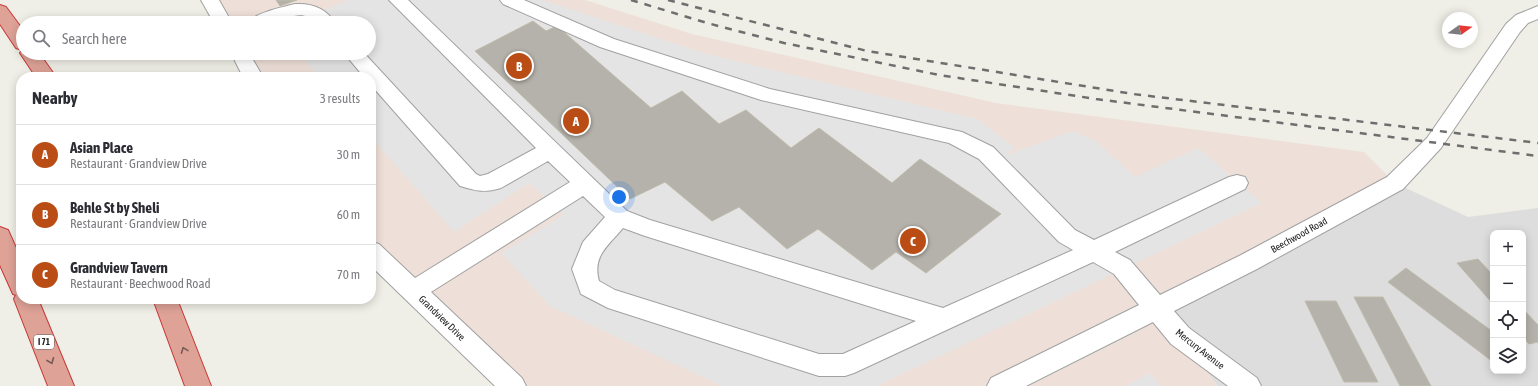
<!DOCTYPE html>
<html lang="en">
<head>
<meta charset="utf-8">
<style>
  :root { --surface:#fff; --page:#f2f2f3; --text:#2b2b33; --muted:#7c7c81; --line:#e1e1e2; --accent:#ba4d15 }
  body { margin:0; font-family:"Asap Condensed",sans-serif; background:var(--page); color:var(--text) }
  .controls { position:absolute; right:12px; bottom:12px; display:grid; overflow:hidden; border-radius:8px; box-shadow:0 2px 10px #0003 }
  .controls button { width:36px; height:36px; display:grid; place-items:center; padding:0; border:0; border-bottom:1px solid var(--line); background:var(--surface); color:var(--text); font:20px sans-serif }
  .compass { position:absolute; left:1442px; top:12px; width:36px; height:36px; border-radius:50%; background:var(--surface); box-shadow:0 2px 10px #0003; rotate:75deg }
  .you { position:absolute; left:619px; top:197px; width:14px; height:14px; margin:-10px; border:3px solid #fff; border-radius:50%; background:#1a73e8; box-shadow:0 0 0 6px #1a73e833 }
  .badge { display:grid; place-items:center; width:26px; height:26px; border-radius:50%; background:var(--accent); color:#fff; font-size:13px; font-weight:700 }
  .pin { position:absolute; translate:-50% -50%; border:2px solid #fff; box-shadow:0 1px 4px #0006 }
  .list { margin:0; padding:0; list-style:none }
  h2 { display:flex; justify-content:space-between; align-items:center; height:52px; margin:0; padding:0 16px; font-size:17px }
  h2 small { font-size:13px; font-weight:400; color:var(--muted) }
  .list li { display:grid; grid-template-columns:26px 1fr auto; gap:12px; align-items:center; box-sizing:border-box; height:60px; padding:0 16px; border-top:1px solid var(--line) }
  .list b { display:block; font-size:15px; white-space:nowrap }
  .list p { margin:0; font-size:13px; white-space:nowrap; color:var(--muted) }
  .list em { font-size:13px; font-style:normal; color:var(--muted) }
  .icon { flex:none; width:22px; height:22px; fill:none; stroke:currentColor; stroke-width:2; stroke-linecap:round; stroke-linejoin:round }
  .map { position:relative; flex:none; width:1538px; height:386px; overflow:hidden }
  .search { position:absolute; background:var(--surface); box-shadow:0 2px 10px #0003; left:16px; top:16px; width:360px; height:44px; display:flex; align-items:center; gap:10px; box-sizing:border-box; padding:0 14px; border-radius:22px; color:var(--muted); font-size:15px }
  .panel { position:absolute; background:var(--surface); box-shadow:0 2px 10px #0003; left:16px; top:72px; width:360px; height:232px; border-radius:16px }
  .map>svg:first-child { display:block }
  .residential { fill:#ddd; fill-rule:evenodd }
  .commercial { fill:#eee0d8 }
  .parking { fill:#e4e4e4 }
  .building { fill:#b4b2aa; stroke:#bfbbab }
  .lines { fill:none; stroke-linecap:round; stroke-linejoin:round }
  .minor-casing { stroke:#a1a1a1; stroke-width:2 }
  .highway-casing { stroke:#c93838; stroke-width:2 }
  .minor { fill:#fff; fill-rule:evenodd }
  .highway { fill:#dea297; fill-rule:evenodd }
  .rail { stroke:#6e6e6e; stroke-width:2.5; stroke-dasharray:7 7; stroke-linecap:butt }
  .oneway { stroke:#755a56 }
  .labels { text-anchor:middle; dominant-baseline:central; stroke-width:3; stroke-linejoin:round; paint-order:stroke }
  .shield { fill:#fff; stroke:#636363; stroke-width:1 }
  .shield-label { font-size:9px; font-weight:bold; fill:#202020 }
  .street-label { font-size:10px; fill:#202020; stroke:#fff }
</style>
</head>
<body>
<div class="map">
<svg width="1538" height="386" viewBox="0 0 1538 386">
  <rect width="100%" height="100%" fill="#efefe7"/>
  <!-- residential -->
  <path class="residential" d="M1395,183L1468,217L1538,208V386H1218L1156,308ZM1493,233H1523V371H1493Z"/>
  <!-- commercial -->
  <path class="commercial" d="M210,0H585L692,34L996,103L1364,152L1395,183L1157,308L1218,386H513L371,251V77H253L240,53H369V23H223Z"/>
  <!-- parking -->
  <path class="parking" d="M349,0H543L706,54L977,119L1015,148L1001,157L1073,131L1097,142L1135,177L1198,148L1262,203L877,386H722L550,306L501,253L563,215L529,183L454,232L371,137V77H319L298,53H369V23H293Z
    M1150,373L1161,386H1125Z"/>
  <!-- building -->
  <path class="building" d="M276,0H297L280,6Z
    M533,21L546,31L557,26L651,108L682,91L719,124L746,110L791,148L819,128L892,183L920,159L1001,214L926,273L896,252L872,270L818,229L787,249L739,207L712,221L665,182L630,199L475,51Z
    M1478,259L1493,275V304L1457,263Z
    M1406,268L1493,332V362L1388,282Z
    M1354,297H1383L1431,386H1400Z
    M1305,301H1336L1378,382H1344Z
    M1523,309L1538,325V342L1529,344L1523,337Z"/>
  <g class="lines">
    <defs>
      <path id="minor" d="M201,0H219L232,23H214Z
        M389,0H408L627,211L650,220L943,308L1073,250L1059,242L979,159L949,143L761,100L600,47L503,4L500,0H524L614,39L770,89L962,132L993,147L1075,230L1094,240L1229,177L1237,175L1245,177L1248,183L1245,189L1115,252L1130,260L1160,295L1241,255L1387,177L1427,138L1506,24L1516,15L1538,6V19L1528,23L1520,32L1441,148L1403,189L1257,269L1174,311L1189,328L1257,378L1261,386H1228L1171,344L1153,322L1026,386H987L991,378L1139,305L1114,274L1093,262L854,373L845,376H819L608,308L581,294L572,269L583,242L605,217L583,196L431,292L522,378L526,386H495L371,266V242L379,244L415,278L570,182L548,161L501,188C484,193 477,191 460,186L371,85V77H364L344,53H364L476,174L480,176L488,174L536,148ZM623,228L645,236L916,321L843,354H819L615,290L599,281C592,256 608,246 623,228Z
        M295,4C312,3 326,8 335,23H316C302,8 289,19 274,23C266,25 256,23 248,23C254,13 283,7 295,4Z
        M231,53H249L263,77H243Z"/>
      <path id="highway" d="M0,5L6,7L23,30V53H39L56,77H36L20,53L22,50L16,48L0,24Z
        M0,227L8,230L21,259V299H38L74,386H48L14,299L16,295L13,294L0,265Z
        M153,299H177L211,386H185Z"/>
    </defs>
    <!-- minor casing -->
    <use href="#minor" class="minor-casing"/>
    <!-- highway casing -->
    <use href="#highway" class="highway-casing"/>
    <!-- minor -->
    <use href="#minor" class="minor"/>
    <!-- highway -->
    <use href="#highway" class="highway"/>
    <!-- rail -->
    <path class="rail" d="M631,0L707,23L784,43L939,75L1096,99L1538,156
      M668,0L867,51L1133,94L1538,143"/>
  </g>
  <!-- one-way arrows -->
  <defs><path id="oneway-chevron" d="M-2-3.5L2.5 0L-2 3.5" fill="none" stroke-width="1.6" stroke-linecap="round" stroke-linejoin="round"/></defs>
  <g class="oneway">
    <use href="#oneway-chevron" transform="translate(184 350) rotate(-111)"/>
    <use href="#oneway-chevron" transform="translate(51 361) rotate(68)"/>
  </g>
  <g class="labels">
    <!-- shield labels -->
    <rect class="shield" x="34" y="335" width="20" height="14" rx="3"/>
    <g class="shield-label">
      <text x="44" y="342">I 71</text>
    </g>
    <!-- street labels -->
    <g class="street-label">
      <text transform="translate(1299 235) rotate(-29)">Beechwood Road</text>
      <text transform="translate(442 318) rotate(44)">Grandview Drive</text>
      <text transform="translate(1200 349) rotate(38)">Mercury Avenue</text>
    </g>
  </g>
</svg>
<div class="controls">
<button>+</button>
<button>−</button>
<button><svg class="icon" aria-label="locate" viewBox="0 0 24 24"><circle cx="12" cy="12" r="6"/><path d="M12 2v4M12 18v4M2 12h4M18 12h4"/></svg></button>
<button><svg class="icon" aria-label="layers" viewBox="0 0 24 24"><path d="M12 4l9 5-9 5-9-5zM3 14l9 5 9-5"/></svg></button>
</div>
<svg class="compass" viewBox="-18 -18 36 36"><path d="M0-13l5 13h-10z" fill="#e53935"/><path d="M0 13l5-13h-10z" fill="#7c7c81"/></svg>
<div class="you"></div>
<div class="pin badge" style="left:576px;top:121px">A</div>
<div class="pin badge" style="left:519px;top:66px">B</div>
<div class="pin badge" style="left:913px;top:241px">C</div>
<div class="search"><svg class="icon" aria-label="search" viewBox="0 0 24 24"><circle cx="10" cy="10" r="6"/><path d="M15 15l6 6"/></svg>Search here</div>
<section class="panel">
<h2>Nearby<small>3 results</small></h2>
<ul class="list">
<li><span class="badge">A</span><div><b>Asian Place</b><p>Restaurant · Grandview Drive</p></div><em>30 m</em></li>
<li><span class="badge">B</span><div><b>Behle St by Sheli</b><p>Restaurant · Grandview Drive</p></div><em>60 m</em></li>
<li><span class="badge">C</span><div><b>Grandview Tavern</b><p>Restaurant · Beechwood Road</p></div><em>70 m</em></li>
</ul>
</section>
</div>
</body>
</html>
